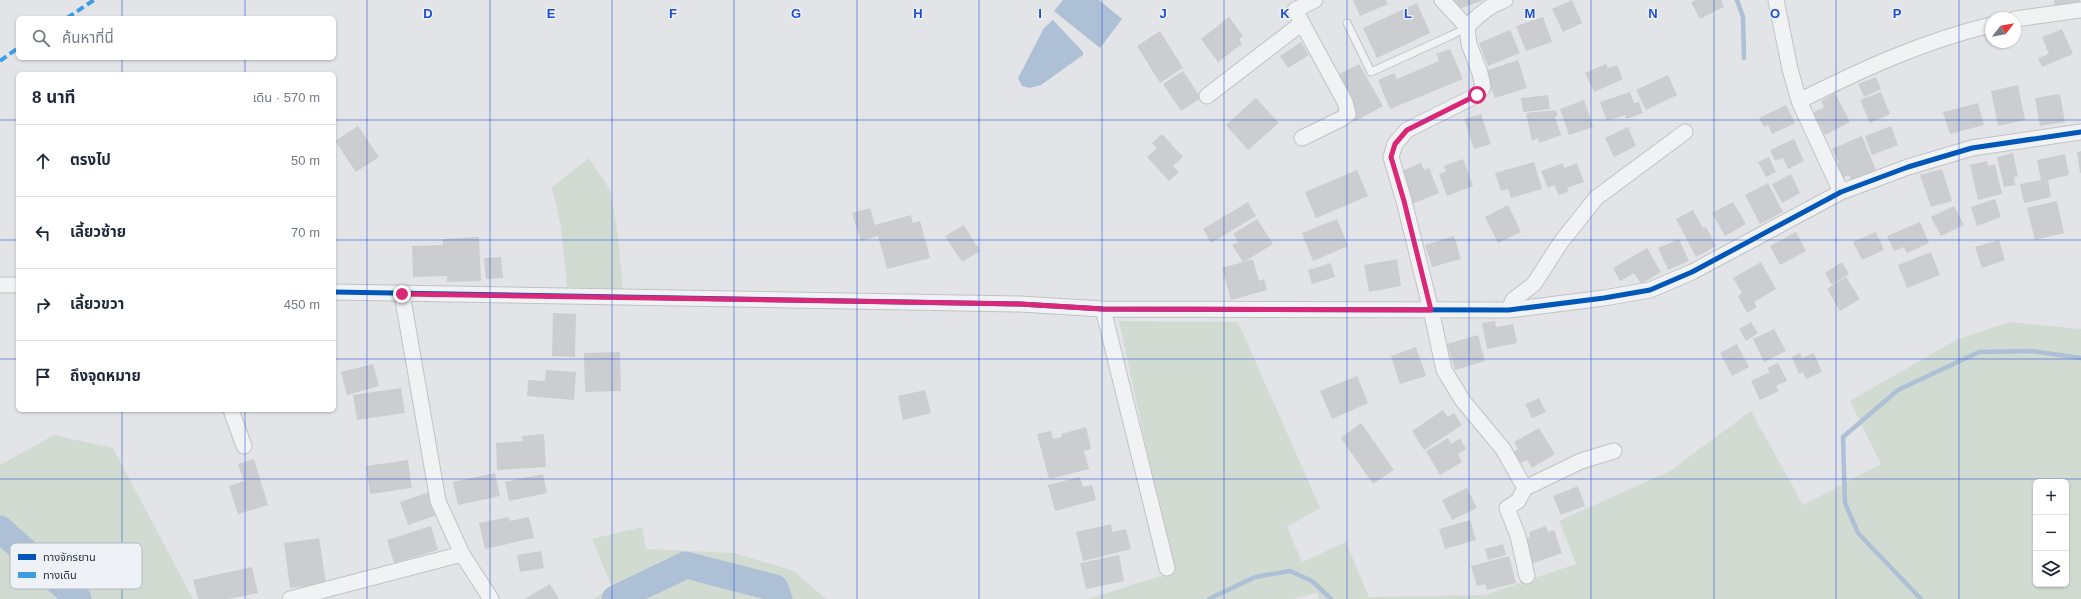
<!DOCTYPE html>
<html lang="th">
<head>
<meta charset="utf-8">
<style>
  :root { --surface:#fff; --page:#f2f2f3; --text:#1f2937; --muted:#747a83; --line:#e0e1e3 }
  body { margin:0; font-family:Helvetica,"Noto Sans Thai",sans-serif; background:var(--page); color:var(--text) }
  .controls { position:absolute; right:12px; bottom:12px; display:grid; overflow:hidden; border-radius:6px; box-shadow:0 1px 3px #0004 }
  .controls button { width:36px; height:36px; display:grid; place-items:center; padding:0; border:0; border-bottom:1px solid var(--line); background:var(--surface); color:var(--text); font:20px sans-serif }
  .compass { position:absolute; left:1985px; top:12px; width:36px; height:36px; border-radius:50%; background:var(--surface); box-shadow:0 1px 3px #0004; rotate:59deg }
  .stop { position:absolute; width:12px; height:12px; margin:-9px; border:3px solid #db2777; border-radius:50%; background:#fff }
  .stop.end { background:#db2777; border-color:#fff; box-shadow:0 1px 4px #0008 }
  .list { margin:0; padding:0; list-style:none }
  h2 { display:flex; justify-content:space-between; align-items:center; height:52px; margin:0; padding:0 16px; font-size:17px }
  h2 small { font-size:13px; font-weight:400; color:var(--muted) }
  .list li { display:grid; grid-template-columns:26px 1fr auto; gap:12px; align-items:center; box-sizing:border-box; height:72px; padding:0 16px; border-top:1px solid var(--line) }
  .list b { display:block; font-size:15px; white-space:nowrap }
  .list em { font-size:13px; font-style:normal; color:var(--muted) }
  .icon { flex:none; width:22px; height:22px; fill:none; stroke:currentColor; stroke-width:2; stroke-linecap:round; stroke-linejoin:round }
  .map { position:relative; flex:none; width:2081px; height:599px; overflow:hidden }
  .search { position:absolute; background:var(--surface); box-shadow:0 1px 3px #0004; left:16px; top:16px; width:320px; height:44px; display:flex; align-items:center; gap:10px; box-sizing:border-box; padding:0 14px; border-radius:6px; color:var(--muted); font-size:15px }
  .panel { position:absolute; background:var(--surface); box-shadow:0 1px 3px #0004; left:16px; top:72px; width:320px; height:340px; border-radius:6px }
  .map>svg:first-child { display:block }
  .green { fill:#d2dbd1; fill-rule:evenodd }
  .water { fill:#adc0d5 }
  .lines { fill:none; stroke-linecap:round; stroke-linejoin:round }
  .stream { stroke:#adc0d5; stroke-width:4.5 }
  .river { stroke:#adc0d5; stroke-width:27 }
  .building { fill:#cbcdd1 }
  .service-casing { stroke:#c0c2c5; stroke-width:9 }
  .minor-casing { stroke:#c0c2c5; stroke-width:17 }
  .service { stroke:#f1f2f3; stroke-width:7 }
  .minor { stroke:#f1f2f3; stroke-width:15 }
  .quiet { stroke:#3c9de3; stroke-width:4; stroke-dasharray:8 4; stroke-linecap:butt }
  .cycleway-casing { stroke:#eef2f7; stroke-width:8 }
  .cycleway { stroke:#0057b8; stroke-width:5 }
  .route { stroke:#db2777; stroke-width:5 }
  .grid { fill:none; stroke:#1d4ed8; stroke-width:1; stroke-opacity:0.55 }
  .key { fill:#eef2f7; stroke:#b2b8c1; stroke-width:1 }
  .key-label { font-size:11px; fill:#263142 }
  .grid-label { font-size:13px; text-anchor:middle; font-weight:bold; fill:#1d4ed8; stroke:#eef2f7; stroke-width:3; stroke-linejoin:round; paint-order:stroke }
</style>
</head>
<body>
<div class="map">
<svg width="2081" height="599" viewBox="0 0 2081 599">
  <rect width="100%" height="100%" fill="#e2e4e7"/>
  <!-- green -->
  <path class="green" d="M589,158L610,190L617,228L623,290L567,287L561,227L552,187Z
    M1119,321L1238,322L1320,508L1287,527L1302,562L1346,542L1369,597L1484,595L1576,564L1559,521L1670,471L1751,411L1803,505L1881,464L1850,401L1956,340L2009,322L2081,329V599H1319L1317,593L1293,599H1088L1173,572ZM2036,482H2066V584H2036Z
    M54,435L113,448L193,599H0V465Z
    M642,527L646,549L734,553L794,571L826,599H593L612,587L592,539Z"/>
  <!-- water -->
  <path class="water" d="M1063,0H1099L1122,19L1100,48L1054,11Z
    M1053,20L1083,52V55L1041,85L1030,88L1022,86L1018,78L1044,28Z"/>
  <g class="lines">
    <!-- stream -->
    <path class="stream" d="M1737,0L1743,17L1744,58
      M1209,599L1255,577L1290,571L1312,581L1331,599
      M1921,599L1858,533L1845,503L1843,437L1898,390L1979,352L2032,351L2081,358"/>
    <!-- river -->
    <path class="river" d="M0,529L78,599
      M615,599L686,565L775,588L779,599"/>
  </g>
  <!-- building -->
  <path class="building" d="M1353,0H1386L1388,4L1360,16Z
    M1453,0H1484L1456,10Z
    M1572,0L1582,23L1563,32L1552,9Z
    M1696,0H1721L1724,7L1700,19L1691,2Z
    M2054,0H2080L2081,4L2055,8Z
    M1417,3L1430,33L1377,58L1363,28Z
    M1229,17L1243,36L1239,39L1242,44L1218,62L1201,39Z
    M1543,17L1552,42L1526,51L1516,26Z
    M2062,29L2073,54L2042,67L2038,58L2049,54L2042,37Z
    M1510,30L1520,53L1488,66L1479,43Z
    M1160,31L1183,68L1160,83L1137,46Z
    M1301,42L1309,55L1288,68L1280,56Z
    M1450,49L1463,79L1390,109L1378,80L1394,73L1397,79L1439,61L1436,54Z
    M1518,60L1527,88L1495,98L1485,71Z
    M1359,64L1383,106L1356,121L1332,78Z
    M1606,64L1608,68L1617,65L1623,79L1594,92L1585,73Z
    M1183,71L1201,98L1181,111L1163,84Z
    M1668,75L1677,95L1646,110L1636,90Z
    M1876,77L1881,89L1864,97L1858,84Z
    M2018,85L2025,120L1998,126L1991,91Z
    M1630,92L1634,103L1639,102L1643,113L1626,119L1625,115L1607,121L1600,102Z
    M1881,92L1890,114L1870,123L1860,100Z
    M1835,93L1850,122L1825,135L1813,113L1824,107L1821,101Z
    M2060,94L2065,122L2040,126L2035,98Z
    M1548,95L1550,109L1523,112L1521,98Z
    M1256,98L1279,123L1248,150L1226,125Z
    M1584,100L1593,127L1569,135L1560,109Z
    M1978,103L1984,125L1950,134L1943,112Z
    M1786,105L1795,123L1772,134L1768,125L1764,127L1759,118Z
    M1556,110L1558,116L1555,117L1561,135L1539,143L1538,138L1532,141L1526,113Z
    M1481,114L1491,144L1474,149L1464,119Z
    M358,126L379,157L356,172L335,141Z
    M1891,126L1898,145L1872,155L1865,136Z
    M1628,127L1636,146L1614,157L1605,138Z
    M1162,134L1183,157L1173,166L1179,172L1169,181L1147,157L1157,148L1152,143Z
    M1862,136L1876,170L1852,181L1849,175L1840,179L1834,166L1839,163L1832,149Z
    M1794,139L1804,161L1788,169L1783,158L1775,161L1770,150Z
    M2081,151V173H2080L2077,152Z
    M2013,153L2018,176L2014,177L2015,185L2004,187L1997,157Z
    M2065,154L2069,175L2048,180L2051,197L2024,203L2020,184L2041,180L2037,160Z
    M1769,157L1776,172L1766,177L1758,162Z
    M1463,159L1473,186L1447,196L1439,174L1446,171L1444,166Z
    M1987,161L1988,166L1995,164L2002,194L1978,200L1970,165Z
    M1534,162L1542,189L1511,198L1508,189L1501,191L1495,173Z
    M1421,163L1424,170L1429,168L1439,193L1412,204L1399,172Z
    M1563,163L1564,168L1577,163L1584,182L1567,188L1568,192L1559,195L1554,185L1548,188L1541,171Z
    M1942,169L1952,201L1931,207L1920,175Z
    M1357,170L1368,196L1316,218L1305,192Z
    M1791,174L1800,193L1782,203L1772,184Z
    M1768,183L1783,212L1760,224L1745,195Z
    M1995,199L2001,217L1977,226L1971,207Z
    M2057,201L2064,233L2035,240L2027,208Z
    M1248,202L1256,216L1211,243L1203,229Z
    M1733,202L1746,224L1725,236L1712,213Z
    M1508,205L1521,232L1498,243L1485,217Z
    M1954,206L1964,225L1941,236L1931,217Z
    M870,208L877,232L875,225L911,215L913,223L920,221L930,258L887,269L878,236L861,241L852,213Z
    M1693,210L1703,228L1706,227L1716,246L1696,257L1676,219Z
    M1257,219L1273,244L1244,262L1253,259L1259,281L1264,279L1267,290L1231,300L1222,268L1243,262L1232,245L1238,242L1233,234Z
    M1337,219L1348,246L1313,261L1302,233Z
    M1920,222L1929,243L1907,253L1904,247L1894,251L1887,236Z
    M964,225L980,251L962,262L945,236Z
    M1796,232L1806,251L1780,265L1770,246Z
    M1876,232L1884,250L1862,260L1853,242Z
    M1454,236L1461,259L1432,267L1425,245Z
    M479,237L481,281L447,282V276L413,277L412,246L443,245V239Z
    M1679,239L1689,261L1668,270L1658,248Z
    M1999,240L2005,260L1982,268L1975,247Z
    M1647,248L1661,272L1641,284L1634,273L1620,281L1613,268Z
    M1931,252L1940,275L1907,288L1898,265Z
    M501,257L503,278L486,279L484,258Z
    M1397,259L1401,286L1369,292L1364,265Z
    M1761,262L1776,289L1754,302L1757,307L1747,313L1738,296L1742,293L1733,278Z
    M1842,262L1849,274L1832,285L1825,273Z
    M1331,263L1335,277L1312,284L1308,270Z
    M1846,277L1860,299L1840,311L1827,289Z
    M553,313L576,314L575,357L552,356Z
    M1495,321L1496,327L1513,324L1517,343L1487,349L1482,323Z
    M1751,322L1758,333L1746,341L1739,329Z
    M1774,329L1786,351L1764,362L1753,339Z
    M1478,335L1485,361L1455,370L1447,344Z
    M1737,344L1749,367L1732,376L1720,353Z
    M1416,347L1426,376L1400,384L1391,356Z
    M620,352L621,391L585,392L584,353Z
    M1800,353L1802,358L1814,353L1822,372L1806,379L1803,372L1799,374L1792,357Z
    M1778,363L1787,381L1776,386L1779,391L1760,400L1751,381L1770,372L1767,368Z
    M373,364L379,386L347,395L341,372Z
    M546,370L576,372L574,400L527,396L528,380L545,381Z
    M1357,376L1368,403L1332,419L1320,391Z
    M401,388L405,413L357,420L353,395Z
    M925,390L931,413L903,420L898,396Z
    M1539,398L1546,412L1532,418L1525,404Z
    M1443,410L1448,417L1454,413L1462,425L1424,450L1412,431Z
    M1361,423L1394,470L1373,484L1341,438Z
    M1086,427L1091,449L1084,451L1089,469L1049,479L1037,434L1051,431L1053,439L1062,437L1061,434Z
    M1539,428L1555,454L1532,468L1527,460L1521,463L1514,452L1518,449L1514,442Z
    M544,434L546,467L497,470L496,443L523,441L522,436Z
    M1448,438L1451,444L1460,438L1466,449L1458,454L1462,462L1440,475L1426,451Z
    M254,459L268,505L238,514L229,486L244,481L238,464Z
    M408,460L412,488L370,494L366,466Z
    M495,473L500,496L458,505L453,482Z
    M543,474L547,493L509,501L505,482Z
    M1080,477L1083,487L1092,485L1096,500L1055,511L1048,485Z
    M1578,486L1585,506L1561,515L1553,496Z
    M1467,488L1477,508L1452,520L1442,500Z
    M429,492L437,515L408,525L400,502Z
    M509,517L510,521L529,517L534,538L485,549L479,523Z
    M1470,520L1476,540L1445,549L1439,529Z
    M1111,524L1112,532L1126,529L1131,549L1083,561L1076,532Z
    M431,526L438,550L394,563L387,540Z
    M1546,526L1548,532L1554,530L1562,553L1531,564L1523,540L1530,537L1529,532Z
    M319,538L326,583L290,588L284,543Z
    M1503,544L1506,555L1488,560L1485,549Z
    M541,551L544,568L520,572L517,555Z
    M1119,555L1124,581L1086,589L1080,563Z
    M1509,556L1516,583L1487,590L1485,584L1477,586L1471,566Z
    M252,567L258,593L229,599H198L193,580Z
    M550,584L559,599H524Z"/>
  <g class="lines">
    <defs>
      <path id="service" d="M1347,23L1371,72L1452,35L1467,27"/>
      <path id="minor" d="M1442,0L1467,27L1469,44L1480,73L1483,87L1477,95L1407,130L1395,144L1391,157L1404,201L1431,310L1444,370L1463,401L1503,449L1525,488
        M1776,0L1790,69L1799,101L1841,192
        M2015,19L2081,10
        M1467,27C1478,15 1490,5 1505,0
        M1207,96L1302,23
        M1799,101C1861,70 1923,41 1991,25
        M1302,138L1341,119L1348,114L1345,102L1295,10L1315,0
        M0,285H18
        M334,292L1020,304L1103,309L1509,310L1604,298L1650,290L1692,272L1841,192L1908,167L1972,148L2081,132
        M402,294L438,501L462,554L491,599
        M1103,309L1167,568
        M1509,310L1513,300L1534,284L1561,242L1596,198L1685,132
        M231,410L244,446
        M1527,576L1518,536L1507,508L1518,501L1525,488L1581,461L1614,451
        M290,599L462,554"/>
    </defs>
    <!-- service casing -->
    <use href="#service" class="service-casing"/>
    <!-- minor casing -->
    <use href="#minor" class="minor-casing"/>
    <!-- service -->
    <use href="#service" class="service"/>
    <!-- minor -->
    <use href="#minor" class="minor"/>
    <!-- quiet -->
    <path class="quiet" d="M67,18L94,0
      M0,61L18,48"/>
    <defs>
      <path id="cycleway" d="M334,292L1020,304L1103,309L1509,310L1604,298L1650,290L1692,272L1841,192L1908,167L1972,148L2081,132"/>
    </defs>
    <!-- cycleway casing -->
    <use href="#cycleway" class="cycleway-casing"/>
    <!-- cycleway -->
    <use href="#cycleway" class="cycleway"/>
  </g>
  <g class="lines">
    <!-- route -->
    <path class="route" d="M402,294L1020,304L1103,309L1431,310L1404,201L1391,157L1395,144L1407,130L1477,95"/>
  </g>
  <!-- grid -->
  <path class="grid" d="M122,0V18M245,0V18M367,0V599M490,0V599M612,0V599M734,0V599M857,0V599M979,0V599M1102,0V599M1224,0V599M1347,0V599M1469,0V599M1591,0V599M1714,0V599M1836,0V599M1959,0V599M122,58V74M245,58V74M0,120H18M334,120H2081M0,240H18M334,240H2081M0,359H18M334,359H2081M122,410V599M245,410V599M0,479H2081"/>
  <!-- legend -->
  <rect x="10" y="543" width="132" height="46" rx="6" class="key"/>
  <rect x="18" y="554" width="18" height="6" fill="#0057b8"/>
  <rect x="18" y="572" width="18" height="6" fill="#3c9de3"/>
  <g class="key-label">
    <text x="43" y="561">ทางจักรยาน</text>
    <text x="43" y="579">ทางเดิน</text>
  </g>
  <g class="grid-label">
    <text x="428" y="18">D</text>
    <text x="551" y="18">E</text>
    <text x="673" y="18">F</text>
    <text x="796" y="18">G</text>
    <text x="918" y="18">H</text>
    <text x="1040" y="18">I</text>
    <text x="1163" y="18">J</text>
    <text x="1285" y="18">K</text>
    <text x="1408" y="18">L</text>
    <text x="1530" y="18">M</text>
    <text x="1653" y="18">N</text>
    <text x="1775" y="18">O</text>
    <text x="1897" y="18">P</text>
  </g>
</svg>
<div class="controls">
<button>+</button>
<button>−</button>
<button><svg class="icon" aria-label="layers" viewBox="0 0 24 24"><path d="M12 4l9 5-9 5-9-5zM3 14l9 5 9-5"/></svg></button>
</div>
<svg class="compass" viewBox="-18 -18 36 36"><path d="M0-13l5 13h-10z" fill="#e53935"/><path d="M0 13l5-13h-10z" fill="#747a83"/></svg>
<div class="stop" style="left:1477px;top:95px"></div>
<div class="stop end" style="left:402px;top:294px"></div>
<div class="search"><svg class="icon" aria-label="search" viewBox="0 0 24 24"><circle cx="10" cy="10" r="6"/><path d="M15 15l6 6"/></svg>ค้นหาที่นี่</div>
<section class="panel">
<h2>8 นาที<small>เดิน · 570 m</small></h2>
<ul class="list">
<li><svg class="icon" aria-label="ahead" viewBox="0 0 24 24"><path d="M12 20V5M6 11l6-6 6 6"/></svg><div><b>ตรงไป</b></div><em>50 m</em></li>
<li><svg class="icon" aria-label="left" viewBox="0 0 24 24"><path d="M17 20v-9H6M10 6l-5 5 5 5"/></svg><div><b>เลี้ยวซ้าย</b></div><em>70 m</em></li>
<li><svg class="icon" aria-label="right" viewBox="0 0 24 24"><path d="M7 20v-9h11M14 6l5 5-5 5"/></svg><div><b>เลี้ยวขวา</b></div><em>450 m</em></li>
<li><svg class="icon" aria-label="arrive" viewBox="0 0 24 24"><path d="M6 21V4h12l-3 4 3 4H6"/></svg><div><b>ถึงจุดหมาย</b></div></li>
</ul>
</section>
</div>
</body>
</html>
